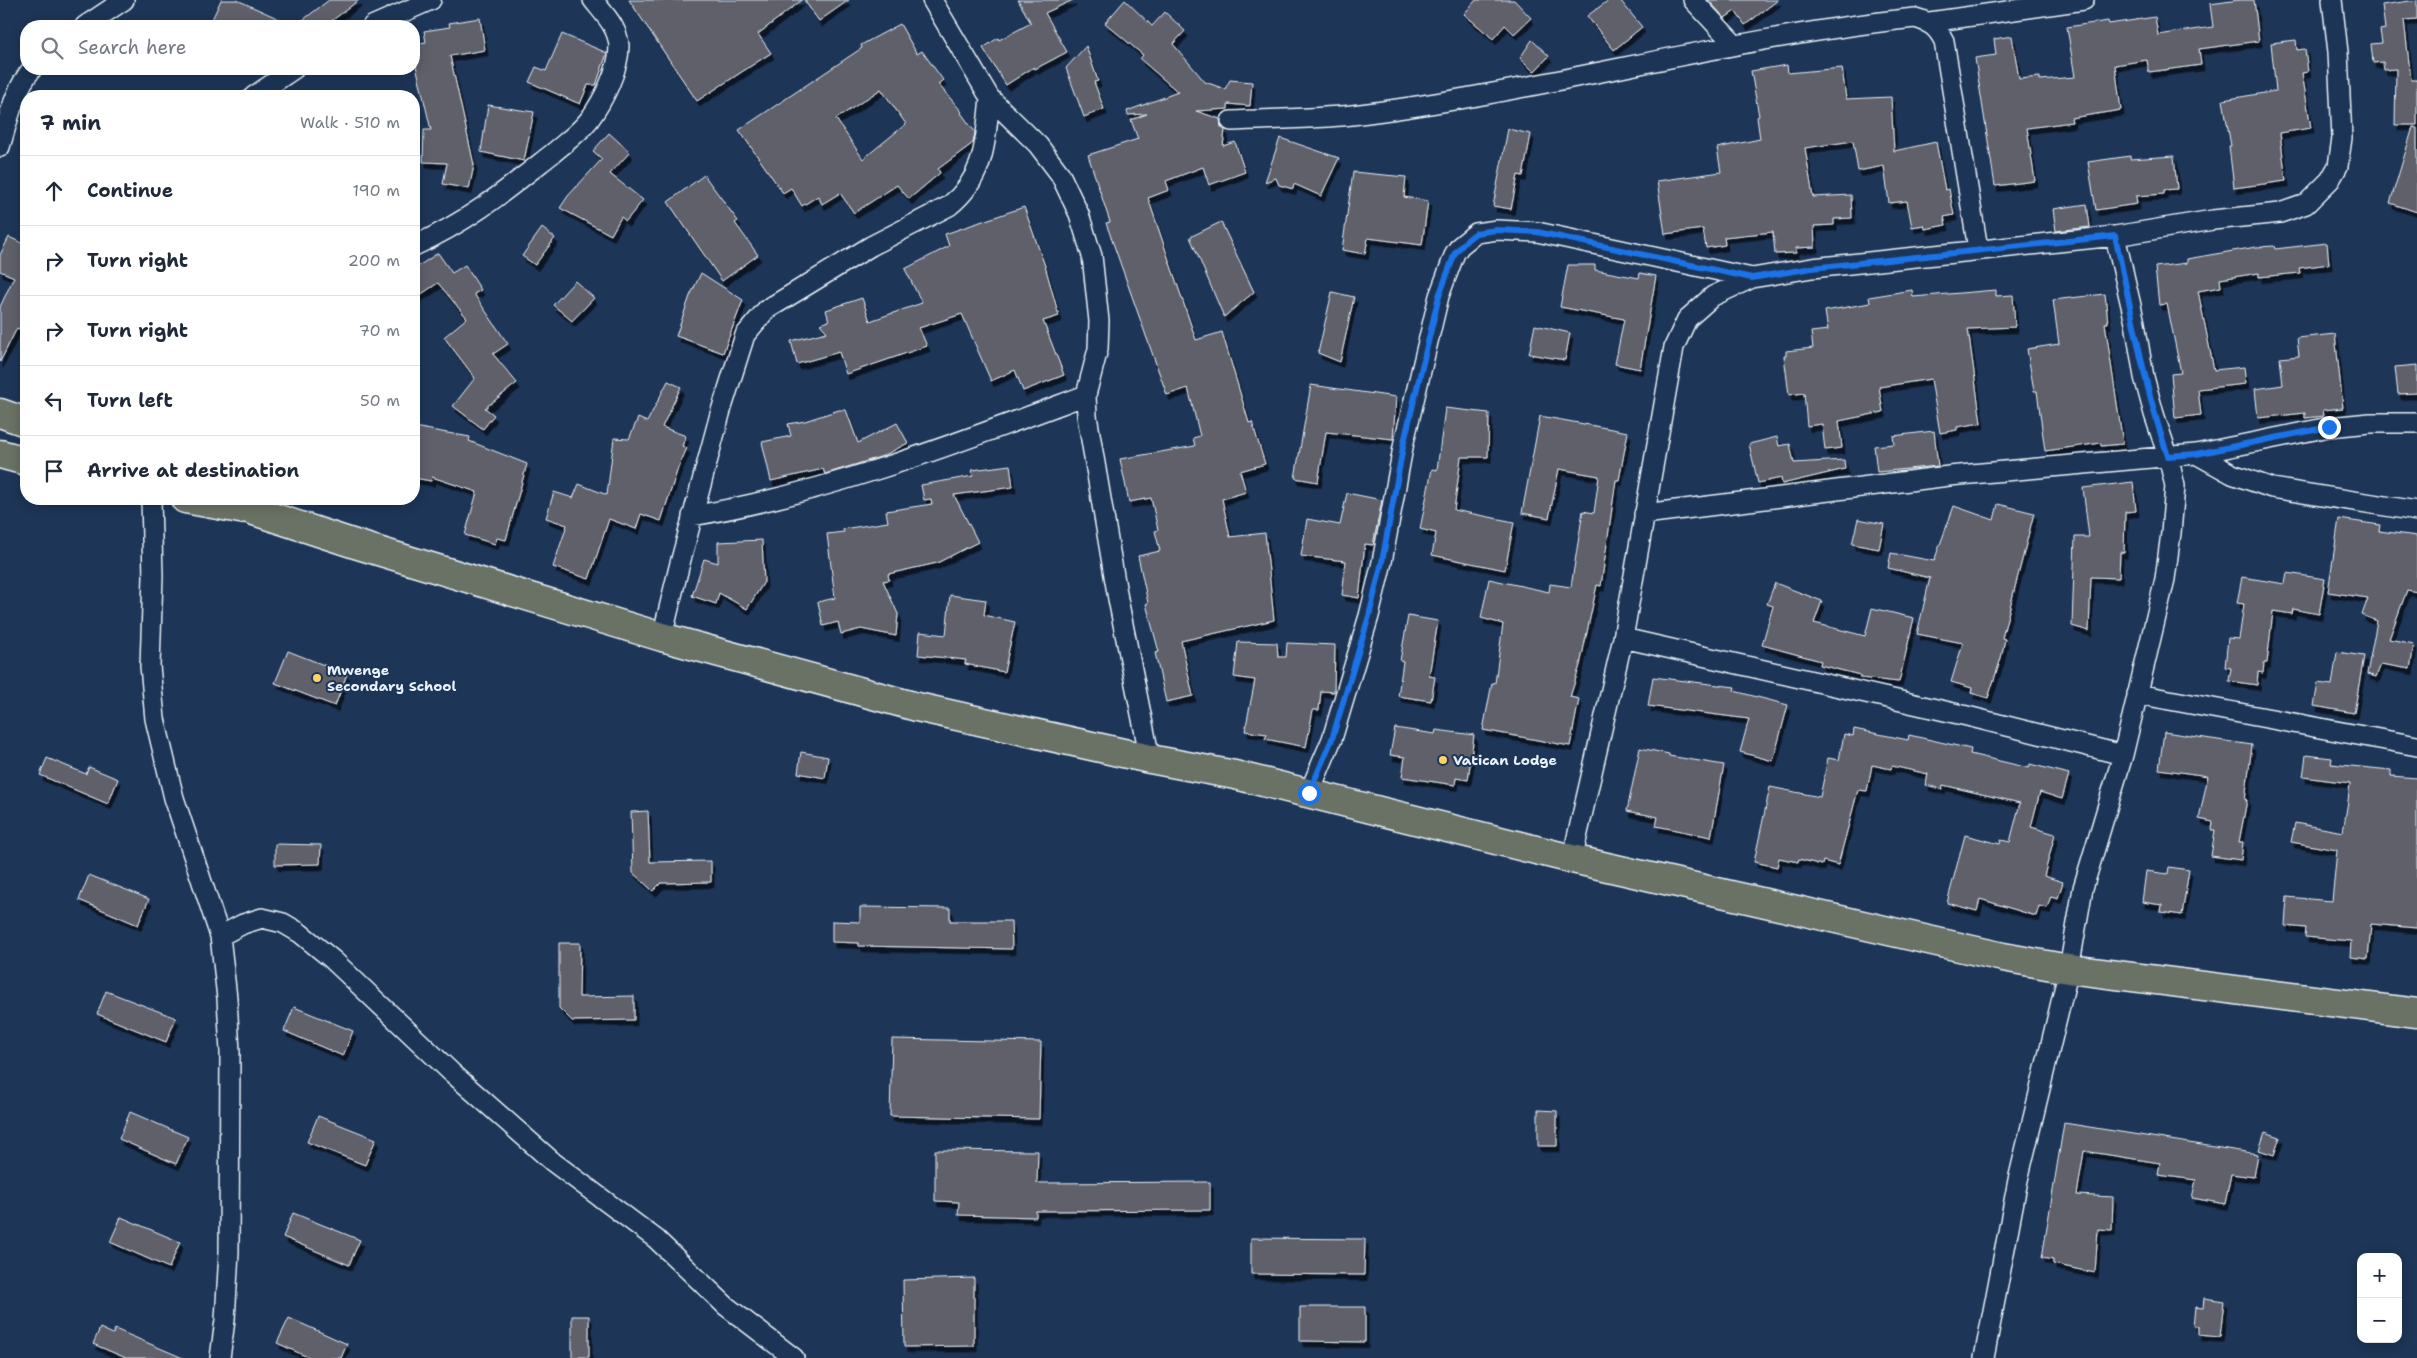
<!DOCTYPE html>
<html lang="en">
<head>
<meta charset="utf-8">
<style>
  :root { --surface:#fff; --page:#f2f2f3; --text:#1f2937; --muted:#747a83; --line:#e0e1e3 }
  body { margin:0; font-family:"Shantell Sans",sans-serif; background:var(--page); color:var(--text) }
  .controls { position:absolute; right:15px; bottom:15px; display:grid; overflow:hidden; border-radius:10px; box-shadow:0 2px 12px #0003 }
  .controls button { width:45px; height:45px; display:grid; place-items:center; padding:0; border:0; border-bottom:1px solid var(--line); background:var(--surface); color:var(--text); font:25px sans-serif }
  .stop { position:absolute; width:15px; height:15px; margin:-11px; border:4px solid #1a73e8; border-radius:50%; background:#fff }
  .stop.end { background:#1a73e8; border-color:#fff; box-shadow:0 1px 5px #0008 }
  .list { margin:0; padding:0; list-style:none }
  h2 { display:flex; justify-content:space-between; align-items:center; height:65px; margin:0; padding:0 20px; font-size:21px }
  h2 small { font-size:16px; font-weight:400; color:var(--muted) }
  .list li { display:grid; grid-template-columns:32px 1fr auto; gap:15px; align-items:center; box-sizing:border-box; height:70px; padding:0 20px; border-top:1px solid var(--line) }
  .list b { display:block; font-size:19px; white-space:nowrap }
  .list em { font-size:16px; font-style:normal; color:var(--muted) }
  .icon { flex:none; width:28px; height:28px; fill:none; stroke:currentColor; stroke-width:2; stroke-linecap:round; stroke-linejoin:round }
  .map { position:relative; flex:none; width:2417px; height:1358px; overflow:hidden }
  .search { position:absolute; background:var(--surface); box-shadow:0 2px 12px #0003; left:20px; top:20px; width:400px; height:55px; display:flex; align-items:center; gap:12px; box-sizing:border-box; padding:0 18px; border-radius:20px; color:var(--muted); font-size:19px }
  .panel { position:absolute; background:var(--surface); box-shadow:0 2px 12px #0003; left:20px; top:90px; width:400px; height:415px; border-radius:20px }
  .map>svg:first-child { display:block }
  .building { fill:#61616b; stroke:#e8f1f8; fill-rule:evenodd; filter:url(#shadow) }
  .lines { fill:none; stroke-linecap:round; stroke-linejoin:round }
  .street-casing { stroke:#e8f1f8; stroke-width:22 }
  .highway-casing { stroke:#e8f1f8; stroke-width:31 }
  .street { stroke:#1d3557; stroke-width:19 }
  .highway { stroke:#6b7165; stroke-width:28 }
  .route { stroke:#1a73e8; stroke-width:6 }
  .poi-dot { fill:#ffd166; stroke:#1d3557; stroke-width:2 }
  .labels { text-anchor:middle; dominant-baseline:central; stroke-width:4; stroke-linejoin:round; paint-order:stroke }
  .poi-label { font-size:14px; font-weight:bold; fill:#e8f1f8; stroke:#1d3557; text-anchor:start }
</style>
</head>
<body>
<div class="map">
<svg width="2417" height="1358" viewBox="0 0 2417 1358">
  <defs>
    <filter id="shadow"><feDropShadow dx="3" dy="5.5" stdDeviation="0" flood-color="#0009"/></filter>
  </defs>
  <rect width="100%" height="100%" fill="#1d3557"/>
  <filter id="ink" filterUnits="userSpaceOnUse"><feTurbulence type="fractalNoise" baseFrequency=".02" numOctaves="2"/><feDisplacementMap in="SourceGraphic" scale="10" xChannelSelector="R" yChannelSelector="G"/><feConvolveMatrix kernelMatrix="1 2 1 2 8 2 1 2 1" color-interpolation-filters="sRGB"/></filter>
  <g filter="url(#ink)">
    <!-- building -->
    <path class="building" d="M221,0H237L295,26H209Z
      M329,0H359L325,26H295Z
      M629,0H802L758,34L771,53L697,101Z
      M804,0H849L819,21Z
      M1018,0H1073L1045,13L1067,52L1035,69L1034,67L1006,85L983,48L998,38L999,40L1031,23Z
      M1125,0L1152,26L1165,12L1185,31L1173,44L1205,82L1225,89L1230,80L1252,82L1250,106L1228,104V109L1196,111L1220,119L1221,127L1225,130L1223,146L1235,142L1245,172L1209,185L1203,167L1166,181L1169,190L1148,198L1196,340L1222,332L1249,423L1252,422L1265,464L1240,471L1246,492L1222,499L1230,537L1265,533L1274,620L1181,641L1193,696L1166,702L1155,653L1159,652L1146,604L1148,603L1138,556L1160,551L1155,531L1158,530L1151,498L1129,502L1120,459L1195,446L1193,438L1200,436L1188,388L1167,395L1106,223L1110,222L1088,155L1138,139L1131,120L1147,114L1128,115L1127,111L1178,92L1140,59L1143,55L1105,23Z
      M1476,0H1514L1531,18L1514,34L1505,25L1493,39L1464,14Z
      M1609,0H1620L1642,27L1614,50L1587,16Z
      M1708,0H1778L1745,25L1735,11L1725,18Z
      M2239,0H2254L2259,41L2199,49L2201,65L2149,72L2147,60L2115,65L2121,110L2071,118L2072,122L2027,128L2035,181L1995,186L1975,58L1996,55L1994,39L2012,36L2019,79L2040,77V80L2075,77L2067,27L2108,21L2109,24L2155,17L2158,35L2213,27L2210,4Z
      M2417,0V19L2404,20L2411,80H2417V125H2395L2396,69L2384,70L2383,62L2373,63L2371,44L2382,43L2380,30L2385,29L2382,5Z
      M480,18L485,50L450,56L474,165L469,189L443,184L447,163L423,162L424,130H431L414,57V44L426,42L424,31L450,27L449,23Z
      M900,24L917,54L922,51L943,80L938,84L962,112L961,113L975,132L973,143L938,169L940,173L909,199L897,185L854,213L840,193L822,204L818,196L802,206L791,188L783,193L739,130L862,48L861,45ZM881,89L906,124L863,159L836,119Z
      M562,34L607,53L596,85H588L580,104L529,82L536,67L546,71Z
      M1532,40L1549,56L1534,72L1520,58Z
      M2296,40L2297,50L2305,49L2308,72L2302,73L2311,128L2280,133L2286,181L2234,188L2229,146H2231L2223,100L2276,91L2271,43Z
      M1086,46L1098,81L1094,82L1104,109L1084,117L1066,68Z
      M1787,65L1788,73L1842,68L1846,99L1891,97L1894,151L1936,142L1945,190L1949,189L1954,215L1944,217L1946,225L1925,229L1924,225L1912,227L1907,201L1889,203L1884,166L1858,171L1853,141L1805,148L1813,197L1851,195L1852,218L1834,219V225L1814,226L1815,247L1796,248V253L1775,254L1773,232L1724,237L1725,245L1706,248L1703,229L1665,234L1657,181L1721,172L1717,148L1760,139L1757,117L1759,116L1751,71Z
      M488,105L534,112L524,161L481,152Z
      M2413,127L2417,128V212L2390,203Z
      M1508,129L1531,134L1523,176L1518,175L1511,209L1493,206Z
      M609,133L630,152L610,174L643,200L626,221L621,217L611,235L560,208L568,196L602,159L593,151Z
      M1280,138L1339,158L1321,196L1294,184L1293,189L1279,185L1276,178L1265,182Z
      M2130,156V159L2174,156L2177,189L2164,190V194L2136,196L2137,204L2096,210L2088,162Z
      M1353,172L1406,177L1404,197L1428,201L1422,245L1368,238L1365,254L1342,250Z
      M704,175L738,221L735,223L758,255L722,281L668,202Z
      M2087,204L2090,227L2056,231L2053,209Z
      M1024,207L1045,266L1059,316L1043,321L1064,375L1023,391L1015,370L991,381L962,314L919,328L927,346L846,374L839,352L797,364L791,341L827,332L820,324L829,321L826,310L862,298L870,321L922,303L905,269L949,246L945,234Z
      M1221,222L1254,292L1224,317L1190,237Z
      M542,228L555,238L535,265L522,256Z
      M9,237L26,245V332L17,328L0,362V307L14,277L0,271V255Z
      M2327,243L2329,264L2299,268L2300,273L2259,277V273L2220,279L2221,287L2198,291L2214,370L2244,367L2246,384L2198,389L2201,415L2175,418L2171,374L2181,373L2167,304L2159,305L2155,267L2187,263V259L2256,247L2274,246L2275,249Z
      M438,253L452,273L465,265L481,290L474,294L508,344L493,354L517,383L485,408L494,415L483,429L453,406L475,378L444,337L467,318L438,283L414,299V269Z
      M1568,265H1595V270L1639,278L1640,273L1656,276L1640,369L1615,364L1624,319L1560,307Z
      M701,273L743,300L723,353L676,336L690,296Z
      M575,281L594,298L572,321L553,305Z
      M1912,290L1913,297L1996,290V296L2013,295L2015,327L1968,329L1981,423L1957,427V430L1940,433L1931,379L1879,387L1883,412L1839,421L1842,448L1825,450L1822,424L1807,426L1804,393L1789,395L1784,356H1786V351L1813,348L1811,332L1828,330L1825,311L1870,303L1869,297Z
      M1332,292L1354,297L1340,362L1318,353Z
      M2105,294L2108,323H2105L2123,444L2101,446V443L2045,451L2037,391H2034L2027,349L2059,344L2053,300Z
      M1535,325L1570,333L1565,360L1529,354Z
      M2335,334L2343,408L2323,410L2324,416L2305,418V413L2258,418L2255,389L2283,385L2280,358L2299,356L2297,338Z
      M2417,365V393L2398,394L2395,367Z
      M668,381L681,387L662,427L686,436L682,446L687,448L678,468L661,521L641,514L636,529L609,519L589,579L553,567L567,525L546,518L554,492L573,498L579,484L607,495L614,438L629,439L638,418L647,422Z
      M1311,385L1396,397L1393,439L1326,432L1318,482L1295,478Z
      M1445,408L1489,413L1488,457H1461L1454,510L1514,522L1505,570L1432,555L1436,533L1420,529L1432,469L1437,470Z
      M839,410H846L858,443L897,423L908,443L883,456L825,474L823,469L771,481L762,442L791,436L788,424L805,421Z
      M1540,416L1628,432L1619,480H1616L1601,586L1597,585L1580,665L1570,697L1579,699L1570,746L1483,730L1492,683H1495L1503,624L1481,618L1489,579L1549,592L1550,584L1571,587L1583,511L1594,513L1599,476L1559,469L1549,518L1522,513Z
      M414,427L470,437L469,441L527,464L506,540L497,538L495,544L465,535L477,492L432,477L431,481L414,478Z
      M1934,431L1938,466L1877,472L1874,446L1894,444L1893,436Z
      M1777,437L1779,446L1790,444L1794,463L1844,460L1845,469L1782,484L1781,478L1758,483L1749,444Z
      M1010,465L1013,487L954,495L978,542L937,563L888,574L889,580L883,581L898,614L896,636L861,629L841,634L838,622L823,626L818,602L835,598L827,534L844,532L843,529L888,522L886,511L932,504L931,499L924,500L921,485L973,476L972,470Z
      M2133,482L2136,511L2125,512L2124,553L2120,552L2119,578L2091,577L2089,631L2072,626L2075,537H2089L2083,488Z
      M1347,493L1382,500L1373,545L1365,544L1359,598L1342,595L1346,561L1301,556L1307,519L1340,525Z
      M1998,504L2034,513L2002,638L2005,639L2001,658L1988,698L1971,693L1972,688L1951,682L1963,643L1917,634L1930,578L1888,568L1891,553L1934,561L1954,506L1994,520Z
      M1858,519L1884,524L1879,549L1852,544Z
      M2339,519L2380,525L2379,531L2417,536V592L2407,590L2389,639L2414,644L2410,669L2381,664L2376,677L2367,674L2377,621L2362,615L2368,598L2328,592Z
      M762,540L764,582L747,609L719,593L716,604L692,596L704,559L718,563V542Z
      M2287,573L2325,579L2319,614L2293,609L2292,614L2273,611L2267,663H2264L2263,673L2258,672L2257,685L2229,681L2231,668L2225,667L2228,638L2239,639L2244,604L2237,603L2242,577L2285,584Z
      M1775,583L1822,601L1814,623L1865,636L1872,608L1914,618L1899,682L1860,678V675L1820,665L1821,661L1762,645L1773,606L1767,604Z
      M950,595L986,600L984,615L1015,622L1004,672L965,664L966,660L918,655L920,632L946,635Z
      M1408,616L1438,621L1429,676L1435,677L1431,701L1398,696L1403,662L1400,661Z
      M1238,642L1277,643L1278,657H1286L1287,643L1335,645L1334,692L1321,691L1319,710H1313L1306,747L1265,739L1267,734L1245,731L1255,680L1234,677Z
      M288,651L347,674L335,706L275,683Z
      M2337,652L2364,656L2354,713L2314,706L2318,683L2332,685Z
      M1653,677L1735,687L1734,691L1788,705L1773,761L1740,752L1749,719L1648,706Z
      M1395,728L1435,734L1436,730L1474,735L1468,780L1456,778L1455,785L1402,777L1405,757L1390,755Z
      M1854,729L1908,740L1909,735L1971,749L1970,754L2029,768L2030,764L2069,774L2062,799L2040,792L2031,827L2055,834L2044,876L2063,882L2058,898L2051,896L2047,908L2039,906L2036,916L1980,899L1977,911L1947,903L1965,835L2000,844L2001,840L2010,842L2020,803L1943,785L1942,789L1926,785L1928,774L1892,766L1891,769L1872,765L1867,791L1858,790L1838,865L1823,861L1822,865L1799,859L1798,862L1779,858L1777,867L1754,862L1770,787L1820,797L1828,758L1839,760L1844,734L1853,736Z
      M2164,732L2252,745L2245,800H2247L2239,842H2243L2241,860L2211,856L2215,830H2212L2213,822L2199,819L2208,776L2159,769Z
      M1640,748L1669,754V756L1724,765L1711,837L1656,826L1658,817L1627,811Z
      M801,752L828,757L825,778L798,773Z
      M2306,755L2332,758L2331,764L2391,770V776L2417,778V928L2371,924L2368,959L2350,957L2351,941L2305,937L2306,928L2285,926L2287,897L2332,901L2337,850L2291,842L2295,823L2343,832L2348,801L2350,783L2303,777Z
      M47,758L86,774L89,767L118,779L108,804L40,775Z
      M648,811L650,862L711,861V882L661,883L653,891L633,873L631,812Z
      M275,844L321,845L320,864L275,865Z
      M2169,867L2189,870L2182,915L2161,912L2162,905L2142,902L2146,871L2168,874Z
      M89,875L149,899L138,925L79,900Z
      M860,907L950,908V921H1011L1012,949L859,946V943L832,942V921L860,922Z
      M559,943H580L579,997L634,996V1020L572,1021L559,1008Z
      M106,991L176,1018L166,1042L97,1014Z
      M294,1007L353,1031L343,1056L284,1031Z
      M892,1039L1041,1042L1039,1119L890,1116Z
      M1538,1110L1557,1111V1146H1538Z
      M130,1112L188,1137L176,1164L119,1139Z
      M318,1116L376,1139L365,1165L307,1142Z
      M2064,1123L2258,1154L2254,1177L2231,1174L2225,1204L2192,1198L2196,1180L2158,1175L2160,1163L2084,1151L2077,1195L2113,1197L2112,1230L2098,1229L2095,1273L2053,1264V1260L2042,1258Z
      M2265,1132L2280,1137L2274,1155L2259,1150Z
      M935,1150L1038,1151L1037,1183L1210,1182V1210L1036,1211V1217L958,1215L959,1202L935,1201Z
      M293,1213L360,1240L349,1265L283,1237Z
      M121,1217L180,1242L169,1268L110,1242Z
      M1251,1238L1365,1239L1364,1275L1251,1274Z
      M974,1278V1346L904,1347L903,1280Z
      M2204,1298L2224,1301L2220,1337L2198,1335V1326H2193L2195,1307L2203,1308Z
      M1300,1307H1365V1342L1300,1341Z
      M572,1316H589V1357H572Z
      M289,1318L347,1344L341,1358H310L277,1343Z
      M100,1328L113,1334L115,1329L183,1358H126L93,1344Z"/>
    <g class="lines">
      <defs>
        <path id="street" d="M932,0L990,98L1038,145L1060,174L1079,214L1092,256L1099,321L1098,349L1086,395L1087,416L1118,599L1150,759
          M1693,0L1734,44
          M1930,22L2084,0
          M85,26L124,0
          M372,26L431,0
          M254,96L294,69
          M1231,121C1272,119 1312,119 1352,115C1542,92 1725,38 1915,18C1930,22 1937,27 1944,41L1978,249
          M0,147C8,121 14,90 32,69
          M414,246C471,220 505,191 553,153C566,142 579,133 589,120C603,101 619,70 619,46C618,27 604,14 593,0
          M2196,454L2232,474L2272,488L2417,511
          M151,499L153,576L150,666L155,719L174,798L220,936L227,998L230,1052L229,1252L225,1320L220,1358
          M1644,514L1949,476L2196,454L2329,427L2370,423H2417
          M692,516C828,493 957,443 1086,395
          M662,637L679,567L720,414L745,335L766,310L871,246L949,206C986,176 985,142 990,98
          M1623,638L1967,716L2123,755
          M2137,694L2417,746
          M1309,793L1332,739L1369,616L1382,562L1404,442L1439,296L1455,253L1460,246L1476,233L1497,230L1537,232L1752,278
          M1572,859L1623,638L1674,347L1687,319L1713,296L1752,278L1812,268L2115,236L2213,220L2280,213L2306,204L2330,180L2338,166L2342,138L2338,52L2332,0
          M220,936L243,924L262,918L283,923L300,933L333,960L451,1072L553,1162L656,1239L726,1306L794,1358
          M1984,1358L2018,1180L2069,969L2083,888L2123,755L2165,579L2171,533L2175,486L2168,456L2154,414L2144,377L2135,323L2115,236"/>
        <path id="highway" d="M0,413L26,422
          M0,454L26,461
          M185,499L240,509
          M222,499L254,511L355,544L662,637L917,707L1150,759L1235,775L1572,859L2003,957L2069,969L2417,1013"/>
      </defs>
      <!-- street casing -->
      <use href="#street" class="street-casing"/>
      <!-- highway casing -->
      <use href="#highway" class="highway-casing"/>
      <!-- street -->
      <use href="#street" class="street"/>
      <!-- highway -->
      <use href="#highway" class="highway"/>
    </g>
  </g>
  <g class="lines" filter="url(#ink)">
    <!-- route -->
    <path class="route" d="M1309,793L1332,739L1369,616L1382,562L1404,442L1439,296L1455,253L1467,240L1476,233L1496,230L1537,232L1752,278L1812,268L2115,236C2132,310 2143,384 2168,456L2196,454L2329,427"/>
  </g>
  <!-- markers -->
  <g class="poi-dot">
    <circle cx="317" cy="678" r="5"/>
    <circle cx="1443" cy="760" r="5"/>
  </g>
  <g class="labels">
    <!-- poi labels -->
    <g class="poi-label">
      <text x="327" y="670">Mwenge<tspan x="327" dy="16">Secondary School</tspan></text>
      <text x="1453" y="760">Vatican Lodge</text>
    </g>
  </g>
</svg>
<div class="controls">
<button>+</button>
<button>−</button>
</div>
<div class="stop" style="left:1309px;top:793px"></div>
<div class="stop end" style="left:2329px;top:427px"></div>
<div class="search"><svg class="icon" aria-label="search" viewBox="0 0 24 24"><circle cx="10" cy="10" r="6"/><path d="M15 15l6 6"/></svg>Search here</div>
<section class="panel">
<h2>7 min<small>Walk · 510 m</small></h2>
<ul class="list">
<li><svg class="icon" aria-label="ahead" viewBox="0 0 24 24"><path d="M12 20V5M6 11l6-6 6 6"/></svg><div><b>Continue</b></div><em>190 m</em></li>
<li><svg class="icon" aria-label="right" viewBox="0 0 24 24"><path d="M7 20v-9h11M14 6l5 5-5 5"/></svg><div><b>Turn right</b></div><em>200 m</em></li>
<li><svg class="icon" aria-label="right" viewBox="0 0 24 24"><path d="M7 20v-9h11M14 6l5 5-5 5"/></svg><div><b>Turn right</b></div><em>70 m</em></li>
<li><svg class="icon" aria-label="left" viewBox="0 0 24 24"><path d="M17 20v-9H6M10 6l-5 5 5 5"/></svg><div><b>Turn left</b></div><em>50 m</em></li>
<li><svg class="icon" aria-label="arrive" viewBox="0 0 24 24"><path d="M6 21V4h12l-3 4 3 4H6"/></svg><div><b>Arrive at destination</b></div></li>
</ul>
</section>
</div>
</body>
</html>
